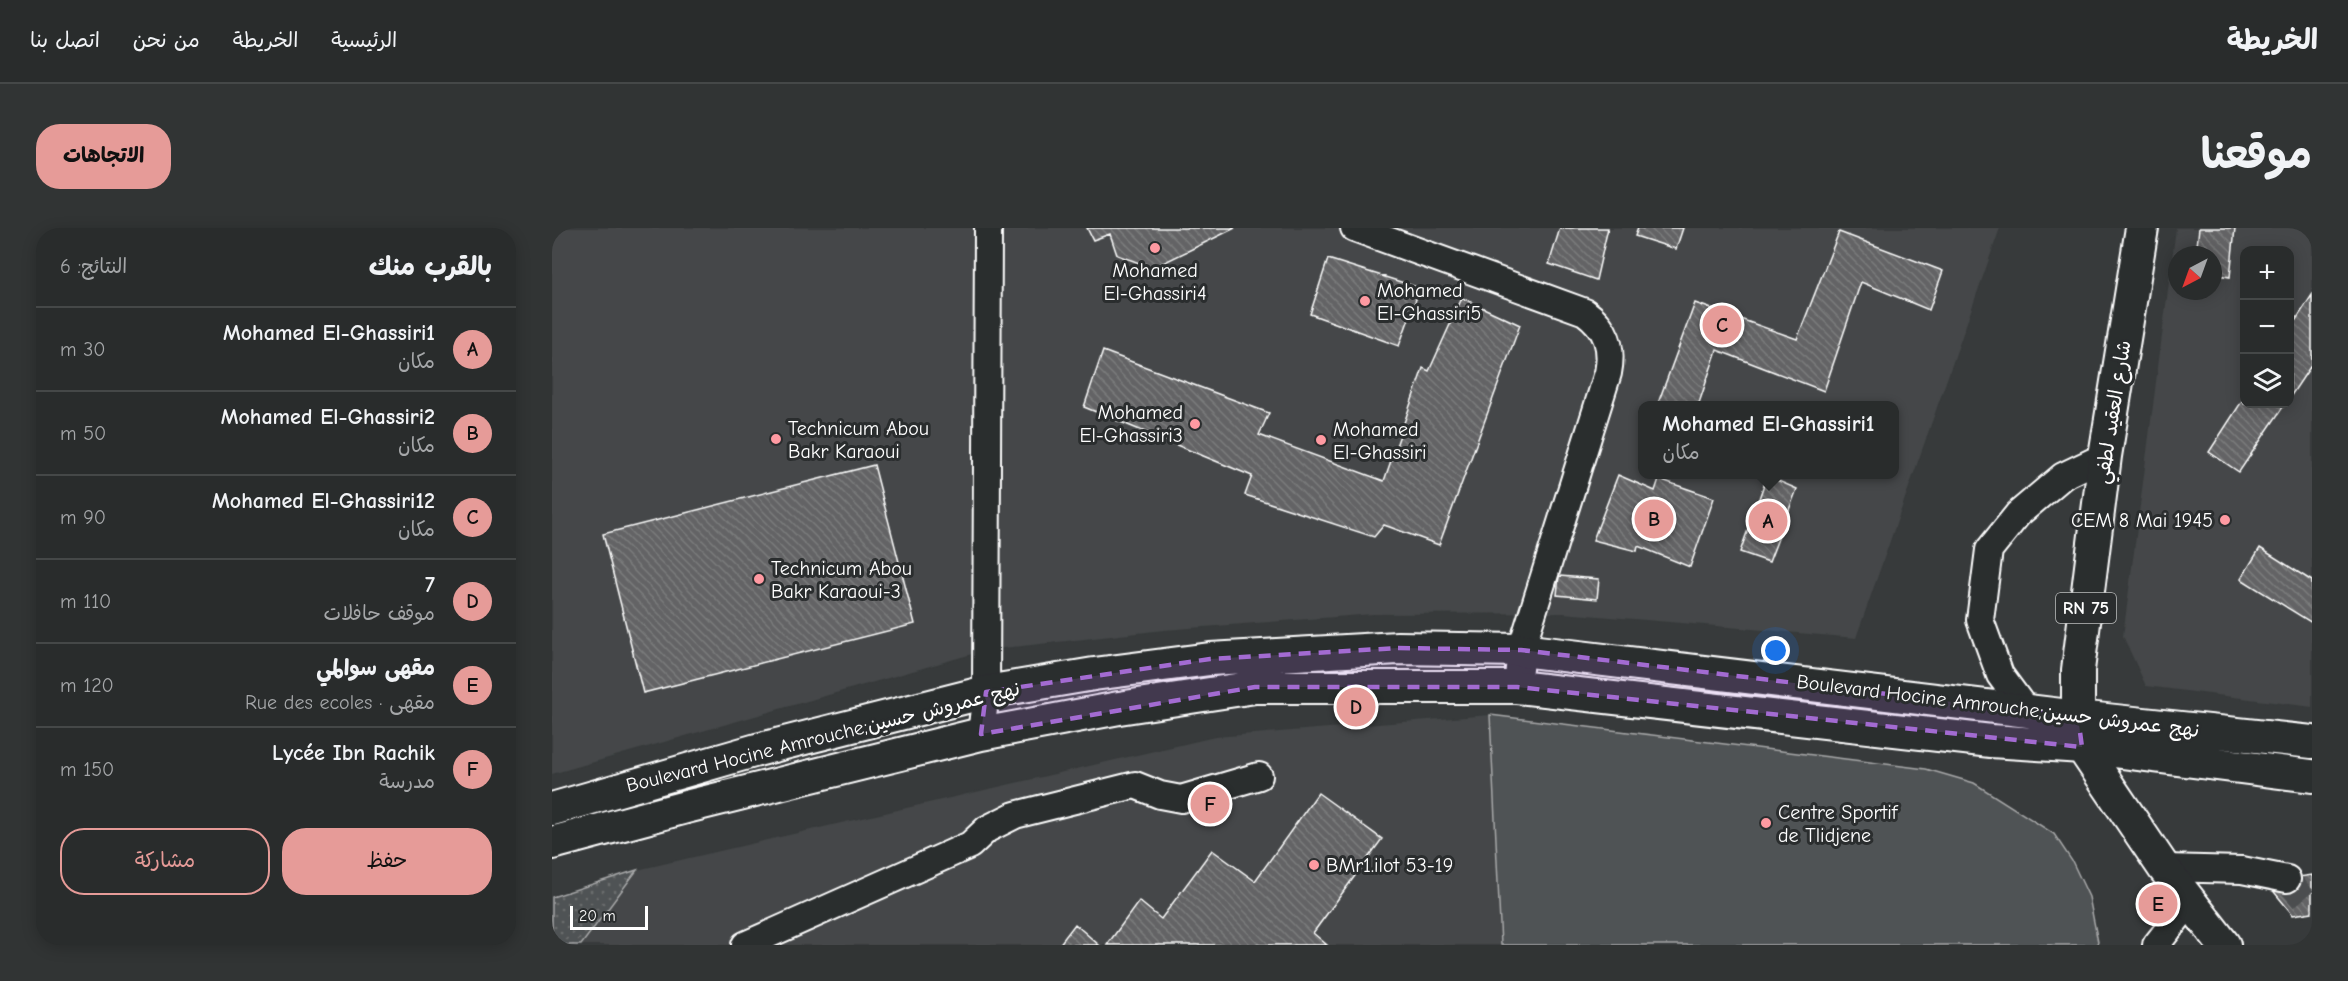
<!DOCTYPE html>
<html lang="ar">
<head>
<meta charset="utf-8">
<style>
  :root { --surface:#292c2c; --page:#313434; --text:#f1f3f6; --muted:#a5a7a9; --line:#454848; --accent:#e69b98 }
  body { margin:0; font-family:"Comic Neue","Playpen Sans Arabic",sans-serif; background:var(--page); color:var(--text); direction:rtl }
  .controls { position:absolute; right:18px; top:18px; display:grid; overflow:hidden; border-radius:12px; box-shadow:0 3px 15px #0003 }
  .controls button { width:54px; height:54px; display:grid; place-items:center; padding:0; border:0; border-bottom:2px solid var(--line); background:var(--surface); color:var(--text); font:30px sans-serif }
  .compass { position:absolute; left:1616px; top:18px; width:54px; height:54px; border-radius:50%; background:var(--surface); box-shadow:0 3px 15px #0003; rotate:221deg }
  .scale { position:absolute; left:18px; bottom:15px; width:78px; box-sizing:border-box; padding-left:6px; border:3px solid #fff; border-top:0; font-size:16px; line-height:21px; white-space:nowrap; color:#fff; -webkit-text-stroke:4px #2a2d2e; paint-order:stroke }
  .you { position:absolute; left:1224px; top:423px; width:21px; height:21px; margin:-15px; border:4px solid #fff; border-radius:50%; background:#1a73e8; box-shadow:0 0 0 9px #1a73e833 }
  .badge { display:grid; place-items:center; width:39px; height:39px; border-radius:50%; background:var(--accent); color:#111; font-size:20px; font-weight:700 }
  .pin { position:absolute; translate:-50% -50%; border:3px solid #fff; box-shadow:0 2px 6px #0006 }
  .popup { position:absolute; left:1086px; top:173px; width:261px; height:78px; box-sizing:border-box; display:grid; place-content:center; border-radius:12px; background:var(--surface); filter:drop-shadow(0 2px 4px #0005); font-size:20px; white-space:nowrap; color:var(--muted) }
  .popup b { font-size:22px; color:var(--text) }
  .popup::after { content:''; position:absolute; left:50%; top:100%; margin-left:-12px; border:12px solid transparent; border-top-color:var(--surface) }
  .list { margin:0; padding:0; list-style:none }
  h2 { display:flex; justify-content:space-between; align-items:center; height:78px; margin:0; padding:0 24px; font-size:26px }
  h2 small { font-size:20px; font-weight:400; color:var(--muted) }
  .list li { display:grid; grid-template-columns:39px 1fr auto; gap:18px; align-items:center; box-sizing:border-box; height:84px; padding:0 24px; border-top:2px solid var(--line) }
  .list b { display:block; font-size:22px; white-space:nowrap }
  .list p { margin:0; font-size:20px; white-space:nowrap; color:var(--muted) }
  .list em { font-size:20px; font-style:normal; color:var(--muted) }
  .actions { display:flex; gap:12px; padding:18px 24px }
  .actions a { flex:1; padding:14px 0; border:2px solid var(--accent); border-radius:24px; text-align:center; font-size:21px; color:var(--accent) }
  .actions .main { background:var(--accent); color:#111 }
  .icon { flex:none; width:33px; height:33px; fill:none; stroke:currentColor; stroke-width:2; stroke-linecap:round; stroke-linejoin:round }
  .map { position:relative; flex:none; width:1760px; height:717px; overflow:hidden; direction:ltr; border-radius:24px }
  header { display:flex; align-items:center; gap:36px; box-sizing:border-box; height:84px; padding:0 30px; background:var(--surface); border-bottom:2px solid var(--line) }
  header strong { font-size:28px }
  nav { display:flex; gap:33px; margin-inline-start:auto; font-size:21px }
  .intro { display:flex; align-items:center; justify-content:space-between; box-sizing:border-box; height:144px; padding:0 36px }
  h1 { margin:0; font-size:42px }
  .button { padding:15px 27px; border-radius:24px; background:var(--accent); color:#111; font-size:21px; font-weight:700 }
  main { display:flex; gap:36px; padding:0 36px }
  aside { flex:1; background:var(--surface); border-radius:24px; box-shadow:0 3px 15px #0003 }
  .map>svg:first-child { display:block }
  .built { fill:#444748; fill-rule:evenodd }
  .grass { fill:url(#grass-dots); stroke:#a8a9aa; stroke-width:1.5 }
  .park { fill:#505354; stroke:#a8a9aa; stroke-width:1.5 }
  .building { fill:url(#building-back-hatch); stroke:#fff; stroke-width:1.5 }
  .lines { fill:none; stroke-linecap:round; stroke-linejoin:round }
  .minor-tunnel { stroke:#4b4e4f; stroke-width:26; stroke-dasharray:26 13; stroke-linecap:butt }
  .minor-casing { stroke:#fff; stroke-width:30 }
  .major-casing { stroke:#fff; stroke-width:36 }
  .minor { stroke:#2a2d2e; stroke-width:26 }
  .major { stroke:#2a2d2e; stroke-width:32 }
  .marked { fill:#a36bd2; fill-opacity:0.2; stroke:#a36bd2; stroke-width:4.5; stroke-dasharray:12 8; stroke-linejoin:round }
  .poi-dot { fill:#ff9aa2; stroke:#2a2d2e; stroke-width:2 }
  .labels { text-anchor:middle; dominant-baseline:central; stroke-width:6; stroke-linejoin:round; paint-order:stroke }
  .shield { fill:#2a2d2e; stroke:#bfc0c0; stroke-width:1.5 }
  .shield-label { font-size:18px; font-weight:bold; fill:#fff }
  .poi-label { font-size:20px; fill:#fff; stroke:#2a2d2e; text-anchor:start }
  .street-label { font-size:20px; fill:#fff; stroke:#2a2d2e }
</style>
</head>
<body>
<header>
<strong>الخريطة</strong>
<nav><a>الرئيسية</a><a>الخريطة</a><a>من نحن</a><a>اتصل بنا</a></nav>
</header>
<div class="intro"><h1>موقعنا</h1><a class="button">الاتجاهات</a></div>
<main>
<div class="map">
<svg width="1760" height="717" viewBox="0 0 1760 717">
  <defs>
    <pattern id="grass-dots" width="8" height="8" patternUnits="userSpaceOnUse" patternTransform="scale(1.5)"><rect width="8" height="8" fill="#505354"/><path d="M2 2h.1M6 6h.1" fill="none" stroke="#6a6d6e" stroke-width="1.8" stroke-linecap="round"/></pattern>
    <pattern id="building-back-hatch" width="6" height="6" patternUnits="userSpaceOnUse" patternTransform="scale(1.5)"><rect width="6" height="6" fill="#636465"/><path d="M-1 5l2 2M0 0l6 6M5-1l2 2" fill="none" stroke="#7a7b7c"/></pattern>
  </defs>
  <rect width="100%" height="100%" fill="#373a3b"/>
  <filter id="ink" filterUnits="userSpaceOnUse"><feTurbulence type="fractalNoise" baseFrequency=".0167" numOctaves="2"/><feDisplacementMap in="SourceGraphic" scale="12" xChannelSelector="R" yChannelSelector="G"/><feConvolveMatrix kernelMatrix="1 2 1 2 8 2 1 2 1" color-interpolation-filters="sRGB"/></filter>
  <g filter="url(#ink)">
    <!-- built -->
    <path class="built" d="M0,0H1448L1304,410L1011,385L822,386L612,402L434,422L0,546ZM1090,178H1342V246H1090Z
      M1624,0H1760V479L1594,458L1571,408ZM1692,22H1738V176H1692ZM1625,27H1661V63H1625Z
      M938,487L949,717H29L85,642L663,509Z"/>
    <!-- grass -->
    <path class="grass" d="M85,642L29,717H0V669Z"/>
    <!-- park -->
    <path class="park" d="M938,487L1374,541L1422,555L1502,606L1520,633L1537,669L1546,714L1544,717H949Z"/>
    <!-- building -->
    <path class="building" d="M535,0H683L601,40L565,27L558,6L541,12Z
      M1008,0H1056L1044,52L997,36Z
      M1086,0H1131L1124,21L1083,8Z
      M1647,0H1683L1678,49L1661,46V27H1644Z
      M1287,4L1391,43L1377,82L1309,54L1272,163L1165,122L1146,178H1105L1143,75L1245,111Z
      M776,31L868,60L847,118L758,86Z
      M1760,67V136L1738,169V101Z
      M910,70L968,97L887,317L832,297L822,309L693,267L700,248L532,179L551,123L717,185L707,207L832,253L871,140L877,143Z
      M1692,170V176H1733L1687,244L1657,224Z
      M322,237L363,396L91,465L51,306Z
      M1066,247L1103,263L1107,251L1162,270L1138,339L1086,318L1085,323L1041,312Z
      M1215,248L1245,261L1217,334L1188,324Z
      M1708,320L1760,353V395L1689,351Z
      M1007,348L1047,351L1045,371L1005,367Z
      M766,565L830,611L761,705L775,717H555L587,673L609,691L660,622L703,653Z
      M1760,647V684L1741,687L1714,654Z
      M523,696L547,717H507Z"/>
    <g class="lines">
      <!-- minor-tunnel -->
      <path class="minor-tunnel" d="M1735,651L1760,681"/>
      <defs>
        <path id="minor" d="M802,0L1033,84C1055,100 1061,119 1056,145L969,422L965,459
          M1486,490L1473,481L1448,447L1428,392L1437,322L1466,286L1511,248L1553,228
          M429,506L434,464L436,0
          M1612,640L1690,642L1735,651
          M193,717L418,617L435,601L463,587L583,557L608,567L629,571L707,548
          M1604,717L1638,674"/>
        <path id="major" d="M1590,0L1553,228L1526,442V489L1530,519L1612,640L1672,717
          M0,581L205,522L434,464L542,446L658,431L846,420L969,422L1526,489L1760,514
          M0,615L134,579L429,506L567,480L703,459H965L1439,513L1530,519L1760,548"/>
      </defs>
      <!-- minor casing -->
      <use href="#minor" class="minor-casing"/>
      <!-- major casing -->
      <use href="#major" class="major-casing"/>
      <!-- minor -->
      <use href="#minor" class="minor"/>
      <!-- major -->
      <use href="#major" class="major"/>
    </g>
  </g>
  <!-- marked area -->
  <path class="marked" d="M846,420L969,422L1526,489L1530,519L965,459H703L429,506L434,464L658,431Z"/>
  <!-- markers -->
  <g class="poi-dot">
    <circle cx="603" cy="20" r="6"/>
    <circle cx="813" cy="73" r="6"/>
    <circle cx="643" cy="196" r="6"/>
    <circle cx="224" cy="211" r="6"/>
    <circle cx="769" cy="212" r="6"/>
    <circle cx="1673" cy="292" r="6"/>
    <circle cx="207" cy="351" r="6"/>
    <circle cx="1214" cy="595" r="6"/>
    <circle cx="762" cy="637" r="6"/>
  </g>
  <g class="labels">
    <!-- shield labels -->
    <rect class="shield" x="1504" y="365" width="60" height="30" rx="4.5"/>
    <g class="shield-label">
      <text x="1534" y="380">RN 75</text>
    </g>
    <!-- poi labels -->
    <g class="poi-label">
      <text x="603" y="42" text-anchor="middle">Mohamed<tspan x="603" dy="23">El-Ghassiri4</tspan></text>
      <text x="825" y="62">Mohamed<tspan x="825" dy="23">El-Ghassiri5</tspan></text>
      <text x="631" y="184" text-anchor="end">Mohamed<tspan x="631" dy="23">El-Ghassiri3</tspan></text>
      <text x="236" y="200">Technicum Abou<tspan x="236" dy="23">Bakr Karaoui</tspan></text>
      <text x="781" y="201">Mohamed<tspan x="781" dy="23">El-Ghassiri</tspan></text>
      <text x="1661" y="292" text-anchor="end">CEM 8 Mai 1945</text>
      <text x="219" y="340">Technicum Abou<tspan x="219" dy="23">Bakr Karaoui-3</tspan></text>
      <text x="1226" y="584">Centre Sportif<tspan x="1226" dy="23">de Tlidjene</tspan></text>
      <text x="774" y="637">BMr1.ilot 53-19</text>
    </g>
    <!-- street labels -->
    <g class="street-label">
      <text transform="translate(1561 184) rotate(-81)">شارع العقيد لطفي</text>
      <text transform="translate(1446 478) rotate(7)">Boulevard Hocine Amrouche;نهج عمروش حسين</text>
      <text transform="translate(271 509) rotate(-14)">Boulevard Hocine Amrouche;نهج عمروش حسين</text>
    </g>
  </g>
</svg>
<div class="controls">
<button>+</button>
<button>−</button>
<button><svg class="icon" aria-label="layers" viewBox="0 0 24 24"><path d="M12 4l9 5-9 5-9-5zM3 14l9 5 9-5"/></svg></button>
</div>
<svg class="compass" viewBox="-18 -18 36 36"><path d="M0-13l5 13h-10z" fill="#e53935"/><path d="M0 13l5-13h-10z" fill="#a5a7a9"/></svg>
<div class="scale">20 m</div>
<div class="you"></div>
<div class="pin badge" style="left:1216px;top:293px">A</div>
<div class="popup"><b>Mohamed El-Ghassiri1</b>مكان</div>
<div class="pin badge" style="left:1102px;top:291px">B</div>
<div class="pin badge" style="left:1170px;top:97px">C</div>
<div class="pin badge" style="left:804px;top:479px">D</div>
<div class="pin badge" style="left:1606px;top:676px">E</div>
<div class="pin badge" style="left:658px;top:576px">F</div>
</div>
<aside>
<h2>بالقرب منك<small>النتائج: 6</small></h2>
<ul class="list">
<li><span class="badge">A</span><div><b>Mohamed El-Ghassiri1</b><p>مكان</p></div><em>30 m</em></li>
<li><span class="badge">B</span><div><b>Mohamed El-Ghassiri2</b><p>مكان</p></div><em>50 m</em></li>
<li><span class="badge">C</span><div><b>Mohamed El-Ghassiri12</b><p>مكان</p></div><em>90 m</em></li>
<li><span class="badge">D</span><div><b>7</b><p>موقف حافلات</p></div><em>110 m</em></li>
<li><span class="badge">E</span><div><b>مقهى سوالمي</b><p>مقهى · Rue des ecoles</p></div><em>120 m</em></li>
<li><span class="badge">F</span><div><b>Lycée Ibn Rachik</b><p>مدرسة</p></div><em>150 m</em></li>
</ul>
<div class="actions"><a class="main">حفظ</a><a>مشاركة</a></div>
</aside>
</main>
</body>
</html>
